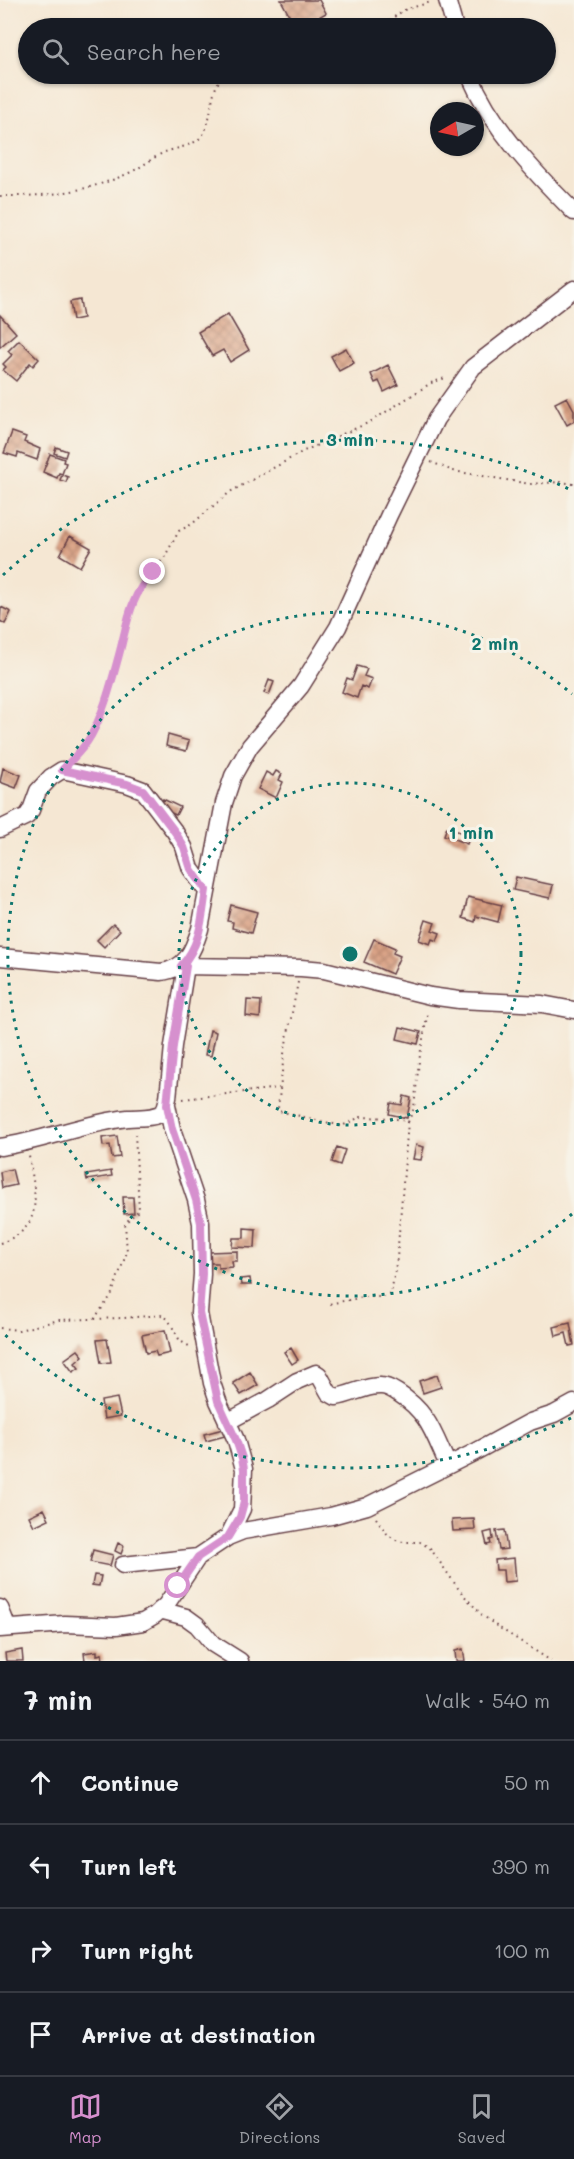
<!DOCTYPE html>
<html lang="en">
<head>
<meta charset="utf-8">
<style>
  :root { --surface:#171b24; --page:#20242c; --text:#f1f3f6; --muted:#9ea1a6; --line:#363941; --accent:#d690ce }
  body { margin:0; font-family:Mali,sans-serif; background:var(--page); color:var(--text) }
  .compass { position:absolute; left:430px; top:102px; width:54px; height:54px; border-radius:50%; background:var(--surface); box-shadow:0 2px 4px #0004; rotate:261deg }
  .stop { position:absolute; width:18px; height:18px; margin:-14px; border:4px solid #d690ce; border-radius:50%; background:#fff }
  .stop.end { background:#d690ce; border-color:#fff; box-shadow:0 2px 6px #0008 }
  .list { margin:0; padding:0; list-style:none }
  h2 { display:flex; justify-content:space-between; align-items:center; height:78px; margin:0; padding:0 24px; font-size:26px }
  h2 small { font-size:20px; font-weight:400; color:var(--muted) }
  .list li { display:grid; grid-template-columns:39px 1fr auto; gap:18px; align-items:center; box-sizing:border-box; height:84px; padding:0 24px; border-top:2px solid var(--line) }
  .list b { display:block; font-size:22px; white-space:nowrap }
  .list em { font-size:20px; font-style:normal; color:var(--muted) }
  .icon { flex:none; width:33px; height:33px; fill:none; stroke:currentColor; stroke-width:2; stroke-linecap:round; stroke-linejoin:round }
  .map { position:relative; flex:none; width:574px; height:1661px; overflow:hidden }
  .search { position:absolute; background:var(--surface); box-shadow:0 2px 4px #0004; left:18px; right:18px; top:18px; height:66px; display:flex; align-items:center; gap:15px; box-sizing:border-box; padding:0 21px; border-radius:33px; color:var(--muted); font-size:22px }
  .sheet { height:414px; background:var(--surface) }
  nav { display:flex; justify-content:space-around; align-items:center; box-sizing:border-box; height:84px; border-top:2px solid var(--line); background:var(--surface); font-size:16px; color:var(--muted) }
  nav a { display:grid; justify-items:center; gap:3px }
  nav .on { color:var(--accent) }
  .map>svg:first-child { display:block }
  .building { fill:url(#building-cross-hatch) }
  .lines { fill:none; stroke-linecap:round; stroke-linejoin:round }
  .minor-casing { stroke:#643d44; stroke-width:19 }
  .path { stroke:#643d44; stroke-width:2; stroke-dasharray:1.5 4.5; stroke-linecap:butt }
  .minor { stroke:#fff; stroke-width:16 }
  .route { stroke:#d690ce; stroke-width:8 }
  .ring { fill:none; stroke:#0f766e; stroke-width:3; stroke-dasharray:3 6 }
  .centre { fill:#0f766e; stroke:#f7f3e8; stroke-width:3 }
  .ring-label { font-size:18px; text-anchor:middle; font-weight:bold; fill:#0f766e; stroke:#f7f3e8; stroke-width:6; stroke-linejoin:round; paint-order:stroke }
</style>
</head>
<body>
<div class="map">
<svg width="574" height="1661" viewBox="0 0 574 1661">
  <defs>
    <pattern id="building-cross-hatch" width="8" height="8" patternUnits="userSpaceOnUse" patternTransform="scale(1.5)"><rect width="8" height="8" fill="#d9a083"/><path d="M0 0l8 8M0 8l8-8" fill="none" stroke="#b2826b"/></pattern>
  </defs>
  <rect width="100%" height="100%" fill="#f7f3e8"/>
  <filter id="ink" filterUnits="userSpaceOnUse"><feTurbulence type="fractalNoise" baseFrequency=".0167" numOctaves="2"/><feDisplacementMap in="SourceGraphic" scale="12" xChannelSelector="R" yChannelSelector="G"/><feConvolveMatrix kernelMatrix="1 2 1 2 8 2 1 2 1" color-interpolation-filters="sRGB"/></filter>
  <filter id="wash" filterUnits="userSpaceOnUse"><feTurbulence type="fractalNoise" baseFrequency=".008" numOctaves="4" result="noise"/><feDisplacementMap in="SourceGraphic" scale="24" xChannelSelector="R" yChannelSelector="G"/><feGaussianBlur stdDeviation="1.35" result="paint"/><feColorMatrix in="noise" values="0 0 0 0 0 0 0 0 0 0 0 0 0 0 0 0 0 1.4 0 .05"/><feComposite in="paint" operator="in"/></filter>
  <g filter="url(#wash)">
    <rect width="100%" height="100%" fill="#f5e7d3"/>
    <g id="blocks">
      <!-- building -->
      <path class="building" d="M281,0H319L326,13L303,26L305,28H296Z
        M80,300L83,318L73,320L70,302Z
        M228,314L249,350L230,362L223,350L212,356L198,332Z
        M0,315L16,333L0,347Z
        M19,340L39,359L33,366L30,363L16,381L3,370L6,367L3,364L12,355L8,351Z
        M346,348L354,363L339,371L331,356Z
        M388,365L398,385L384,392L379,381L375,383L371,374Z
        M567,397L574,410V421L567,425L555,403Z
        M12,432L26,437L24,442L40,449L37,460L18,453L17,457L4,453Z
        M56,447L67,451L65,457L54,453Z
        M50,454L64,459L63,462L66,463L62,474L59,473L57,478L43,472Z
        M62,475L68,477L66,482L60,480Z
        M70,536L91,548L80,567L60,555Z
        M1,607L11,612L5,624L0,621Z
        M357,666L367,669L364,676L372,679L368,689L361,686L357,698L342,692L347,678L352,680Z
        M269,680L274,682L269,695L264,693Z
        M168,735L189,741L186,751L166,746Z
        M3,768L21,775L16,788L0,782Z
        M276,771L282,774L279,780L283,782L276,798L258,789L266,772L273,776Z
        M163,799L180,807L176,815L159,808Z
        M447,827L470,836L467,844L444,835Z
        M516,877L553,885L550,898L513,890Z
        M468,897L502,905L498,922L476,916L475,922L463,918Z
        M231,905L257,912L251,933L232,928L233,922L227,921Z
        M426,920L435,923L432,930L440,933L437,941L432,939L430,944L419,940Z
        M113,924L120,930L104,947L97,940Z
        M374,939L395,948L393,953L400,956L392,974L364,962Z
        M247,1000L261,1001L260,1018L246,1016Z
        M400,1027L421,1032L418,1044L397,1039Z
        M210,1030L216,1032L211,1056L205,1055Z
        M404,1096L411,1098L407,1118L389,1114L391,1103L402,1105Z
        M117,1136L120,1157L112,1158L110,1145L103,1146L102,1138Z
        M416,1145L424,1147L421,1160L413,1159Z
        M337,1147L345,1150L340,1165L332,1162Z
        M12,1169L16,1185L2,1188L0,1172Z
        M111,1171L112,1176L87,1180L86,1175Z
        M123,1197H133L134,1213L124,1214Z
        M244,1228L256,1229L255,1248L232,1247L233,1238H244Z
        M237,1251V1261H232L233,1267L218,1268V1263H209V1252Z
        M250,1278L251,1285H241L240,1279Z
        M570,1323L574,1345L569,1346L566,1333L556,1336L554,1327Z
        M165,1330L170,1353L157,1356L155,1351L146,1353L142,1335Z
        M107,1339L111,1362L101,1363L97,1340Z
        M291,1348L298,1360L292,1364L284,1352Z
        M78,1350L83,1356L75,1363L79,1368L73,1372L64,1360Z
        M250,1372L258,1385L241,1395L233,1383Z
        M437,1375L441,1387L423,1393L419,1381Z
        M117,1398L121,1416L104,1419L101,1401Z
        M223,1429L225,1436L206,1441L204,1434Z
        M44,1509L49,1519L34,1526L29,1516Z
        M474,1519L475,1530L453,1531L452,1520Z
        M504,1530L507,1549L499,1550L496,1531Z
        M492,1531L493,1539L490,1540L491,1544L487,1545L484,1533Z
        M118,1543L124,1546L121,1554L115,1551Z
        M93,1550L113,1555L110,1566L90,1562Z
        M514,1558L516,1581L504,1582L503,1570H496L495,1560Z
        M94,1575L101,1576L99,1586L92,1585Z
        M463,1649L465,1661H456L455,1651Z
        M22,1650L23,1661H6L5,1653Z
        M97,1651V1655L102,1654L103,1661H85L84,1653Z"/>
    </g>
  </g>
  <g filter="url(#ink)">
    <use href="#blocks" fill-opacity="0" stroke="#643d44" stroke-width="1.5"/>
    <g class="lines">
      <defs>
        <path id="minor" d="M447,0L455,28
          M469,74C492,128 533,171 574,212
          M0,829L27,816L31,810L38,791L51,777L62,770L127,784L143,790L175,832L184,847L191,869L206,890
          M0,957L161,972C186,969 193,951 200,929L224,803L233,776L250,746L301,686L338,627L389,515L436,419L473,367L574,289
          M181,966L301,968L324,970L430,996L459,1000L542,1004L574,1010
          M167,1105L172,1129L196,1200L201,1223L202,1274L199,1313L212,1383L218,1401L236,1440L244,1469L242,1509L228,1537
          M0,1147C44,1141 84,1123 128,1118C140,1117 153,1119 164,1112L168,1098L173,1046L186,966
          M227,1422L268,1400L297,1381L316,1373L319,1375L329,1393L336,1397C351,1395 366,1385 381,1386C388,1386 393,1390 398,1393C429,1413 433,1433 448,1465
          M123,1565L198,1557
          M0,1608L8,1628
          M160,1610L186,1617L197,1625L213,1644L240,1661
          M0,1629L65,1624L116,1626L143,1622L155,1615L166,1605L198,1557L228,1537L243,1531L331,1516L367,1506L475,1452L530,1422L554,1414L574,1403"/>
      </defs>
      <!-- minor casing -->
      <use href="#minor" class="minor-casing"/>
      <!-- path -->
      <path class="path" d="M367,28L384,24L404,10L431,2
        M0,196C45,197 88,192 129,173C142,167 152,158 165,152C176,148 194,146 202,136C215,117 207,88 226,74
        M431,462L453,471L530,484L561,482L574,484
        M75,757L95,729L120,652L125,624L132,603L143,582L164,558L179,531L192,524L230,492L304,451L370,422L431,383L445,378
        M298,982L284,1054L278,1108L279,1111L342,1126L360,1117L393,1118L408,1122L397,1258L391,1294L384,1297H363L329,1304
        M183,1099L279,1088
        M408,1122L414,1108L419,1061L428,1011
        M0,1243C46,1228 35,1194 29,1156
        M94,1319L111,1296L127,1252L125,1223L139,1210L135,1133
        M0,1328L19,1330L59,1320L124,1318L161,1315L168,1319L180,1341L189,1346
        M376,1518L388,1535L396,1540L403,1542H420L430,1548L460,1591L481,1614L495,1625L551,1661"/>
      <!-- minor -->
      <use href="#minor" class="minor"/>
    </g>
  </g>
  <g class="lines" filter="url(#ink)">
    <!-- route -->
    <path class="route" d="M153,572C130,597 128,620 120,651C113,677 102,721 87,742C80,752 71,761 62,770L127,784L143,790L175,832L184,847L191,869L206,890C202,917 201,945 181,966H186L173,1046L167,1105L172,1129L196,1200L201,1223L202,1274L199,1313L218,1401L236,1440L242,1458L244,1469V1502L240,1517L228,1537L198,1557L178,1586"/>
  </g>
  <!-- distance rings -->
  <g class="ring">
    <circle cx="350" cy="954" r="171"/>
    <path d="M572 1214A342 342 0 1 1 572 694"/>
    <path d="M571 1418A514 514 0 0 1 3 1333M3 575A514 514 0 0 1 571 490"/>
  </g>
  <circle cx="350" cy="954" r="9" class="centre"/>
  <g class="ring-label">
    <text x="350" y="446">3 min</text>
    <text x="495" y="650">2 min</text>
    <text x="471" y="839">1 min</text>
  </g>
</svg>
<svg class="compass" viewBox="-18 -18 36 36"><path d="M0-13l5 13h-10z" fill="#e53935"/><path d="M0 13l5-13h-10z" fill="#9ea1a6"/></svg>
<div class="stop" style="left:178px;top:1586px"></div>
<div class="stop end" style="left:153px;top:572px"></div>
<div class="search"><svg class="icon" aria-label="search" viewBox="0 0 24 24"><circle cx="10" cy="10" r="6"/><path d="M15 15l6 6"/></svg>Search here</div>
</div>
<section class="sheet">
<h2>7 min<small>Walk · 540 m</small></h2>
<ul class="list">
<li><svg class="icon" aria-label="ahead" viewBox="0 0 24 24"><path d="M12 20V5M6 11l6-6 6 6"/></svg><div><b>Continue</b></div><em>50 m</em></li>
<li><svg class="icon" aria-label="left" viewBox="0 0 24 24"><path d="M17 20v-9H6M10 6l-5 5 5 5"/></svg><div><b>Turn left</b></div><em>390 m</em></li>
<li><svg class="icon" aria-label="right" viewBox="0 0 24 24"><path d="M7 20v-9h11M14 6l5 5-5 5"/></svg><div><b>Turn right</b></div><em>100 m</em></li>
<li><svg class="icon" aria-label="arrive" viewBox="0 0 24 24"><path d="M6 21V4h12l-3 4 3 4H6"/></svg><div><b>Arrive at destination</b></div></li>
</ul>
</section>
<nav>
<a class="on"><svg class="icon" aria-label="map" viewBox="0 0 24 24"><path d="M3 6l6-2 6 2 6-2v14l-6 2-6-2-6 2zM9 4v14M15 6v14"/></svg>Map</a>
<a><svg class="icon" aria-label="directions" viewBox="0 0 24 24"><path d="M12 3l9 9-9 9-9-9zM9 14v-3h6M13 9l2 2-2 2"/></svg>Directions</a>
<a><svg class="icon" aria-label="saved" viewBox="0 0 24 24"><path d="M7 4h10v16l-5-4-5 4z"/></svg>Saved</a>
</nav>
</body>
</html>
